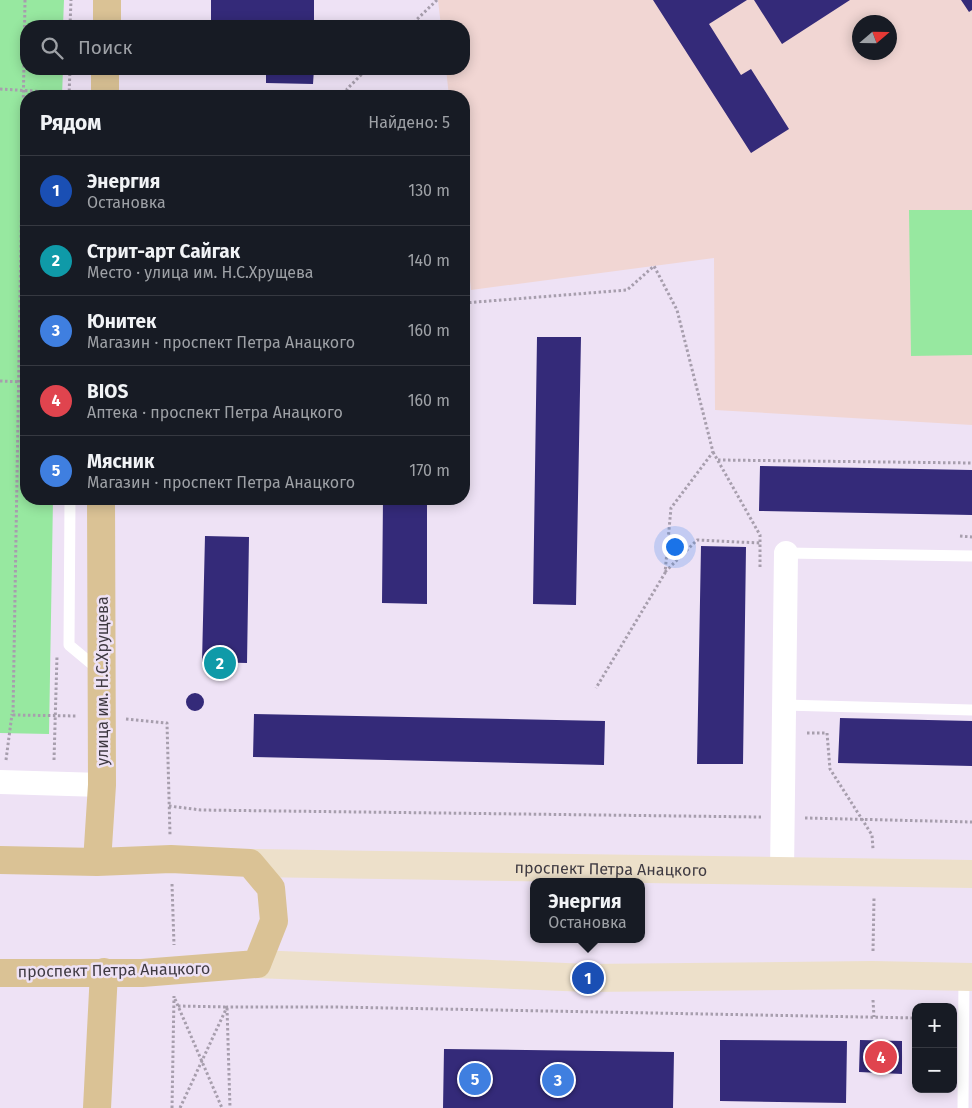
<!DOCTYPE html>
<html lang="ru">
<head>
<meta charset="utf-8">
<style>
  :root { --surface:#171b24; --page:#20242c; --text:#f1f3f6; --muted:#9ea1a6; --line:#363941; --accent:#b45309 }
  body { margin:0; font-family:"Fira Sans",sans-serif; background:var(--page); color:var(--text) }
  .controls { position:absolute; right:15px; bottom:15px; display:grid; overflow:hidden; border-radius:10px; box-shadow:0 2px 12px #0003 }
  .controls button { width:45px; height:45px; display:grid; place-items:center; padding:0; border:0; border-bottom:1px solid var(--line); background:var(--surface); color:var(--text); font:25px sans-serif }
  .compass { position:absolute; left:852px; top:15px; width:45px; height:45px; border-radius:50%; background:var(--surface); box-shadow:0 2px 12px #0003; rotate:70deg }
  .you { position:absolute; left:674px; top:546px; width:18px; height:18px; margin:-12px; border:4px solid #fff; border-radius:50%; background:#1a73e8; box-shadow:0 0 0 8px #1a73e833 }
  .badge { display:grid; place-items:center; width:32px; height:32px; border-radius:50%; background:var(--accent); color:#fff; font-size:16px; font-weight:700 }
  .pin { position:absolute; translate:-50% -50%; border:2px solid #fff; box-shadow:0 1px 5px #0006 }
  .popup { position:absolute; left:530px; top:878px; width:115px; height:65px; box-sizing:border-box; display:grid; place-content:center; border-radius:10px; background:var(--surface); filter:drop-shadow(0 1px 4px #0005); font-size:16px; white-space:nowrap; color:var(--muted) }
  .popup b { font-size:19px; color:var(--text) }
  .popup::after { content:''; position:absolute; left:50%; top:100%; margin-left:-10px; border:10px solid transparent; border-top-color:var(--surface) }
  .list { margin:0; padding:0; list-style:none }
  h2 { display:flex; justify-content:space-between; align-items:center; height:65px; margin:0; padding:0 20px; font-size:21px }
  h2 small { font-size:16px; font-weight:400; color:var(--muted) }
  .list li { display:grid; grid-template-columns:32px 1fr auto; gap:15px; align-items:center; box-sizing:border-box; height:70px; padding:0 20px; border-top:1px solid var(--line) }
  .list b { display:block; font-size:19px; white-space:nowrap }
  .list p { margin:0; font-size:16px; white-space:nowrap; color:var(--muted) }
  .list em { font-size:16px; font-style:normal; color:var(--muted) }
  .icon { flex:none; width:28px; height:28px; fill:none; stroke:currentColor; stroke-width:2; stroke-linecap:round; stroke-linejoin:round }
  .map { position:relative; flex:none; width:972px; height:1108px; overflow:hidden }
  .search { position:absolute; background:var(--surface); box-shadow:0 2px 12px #0003; left:20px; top:20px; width:450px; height:55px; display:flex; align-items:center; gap:12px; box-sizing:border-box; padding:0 18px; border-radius:20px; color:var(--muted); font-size:19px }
  .panel { position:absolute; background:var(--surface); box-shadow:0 2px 12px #0003; left:20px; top:90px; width:450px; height:415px; border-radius:20px }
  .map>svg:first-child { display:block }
  .education { fill:#f1d6d3; fill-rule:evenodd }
  .green { fill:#97e8a0 }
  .building { fill:#342a79 }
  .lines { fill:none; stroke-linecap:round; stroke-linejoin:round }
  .path { stroke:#a79ead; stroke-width:3; stroke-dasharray:2.5 2.5; stroke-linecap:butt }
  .service { stroke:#fff; stroke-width:11 }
  .minor { stroke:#fff; stroke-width:24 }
  .secondary { stroke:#ede0ca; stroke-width:28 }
  .primary { stroke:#dac295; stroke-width:28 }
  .labels { text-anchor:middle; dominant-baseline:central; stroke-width:5; stroke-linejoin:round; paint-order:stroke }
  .street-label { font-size:16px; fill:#3f3a42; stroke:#eee2f5 }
</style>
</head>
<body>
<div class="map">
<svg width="972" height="1108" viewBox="0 0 972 1108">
  <rect width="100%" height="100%" fill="#eee2f5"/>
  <!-- education -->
  <path class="education" d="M438,0H972V425L715,410L714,258L471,290L464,225V96H449L446,69H464V26H441ZM860,22H890V52H860Z"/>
  <!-- green -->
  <path class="green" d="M0,0H64L63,26H26V69H63L62,96H26V499H53L49,734L0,733Z
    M909,210H972V355L911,356Z"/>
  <!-- building -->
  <path class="building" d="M211,0H314V26H196V21L211,22Z
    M653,0H747L709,24L741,75L751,69L789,129L751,153Z
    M754,0H850L782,44Z
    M961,0H972V10L969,12Z
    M215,69H236V75H215Z
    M266,69H314L313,84L266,83Z
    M537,337H581L576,605L533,604Z
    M760,466L972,470V515L759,511Z
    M383,499H427V604L382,603Z
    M205,536L249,537L247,663L202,662Z
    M701,546L746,547L743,764H697Z
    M186 702a9 9 0 1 1 18 0a9 9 0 1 1-18 0Z
    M254,714L605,721L604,765L253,757Z
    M840,718L972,721V766L838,763Z
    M720,1040L847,1041L846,1103L720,1101Z
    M860,1040L902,1041V1074L859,1072Z
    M444,1049L674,1052L673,1108H443Z"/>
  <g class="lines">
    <!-- path -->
    <path class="path" d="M25,0L13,715L77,716
      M70,26L71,0
      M410,26L437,0
      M0,89L81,94
      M69,96L70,69
      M347,96V89L367,69
      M464,303L627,290L654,266L677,310L713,452L671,508L665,573L596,688
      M0,381L26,382
      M713,452L760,535V567
      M718,460L972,463
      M960,536L972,537
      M665,572L697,540L760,543
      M126,719L167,723L170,835
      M807,733H827L830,769L872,835L873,849
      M6,760L12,714
      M54,760L57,656
      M169,806L201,810L761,817
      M805,818L972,822
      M172,884L174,945
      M873,951L874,898
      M175,999L222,1108
      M873,1000L874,1017
      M178,1006L227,1007L230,1108
      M172,1108L174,996
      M180,1108L227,1007H336L916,1018"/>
    <!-- service -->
    <path class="service" d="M70,499L69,645L99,670
      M786,553L972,556
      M784,705L972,710
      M963,1108L964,977"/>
    <!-- minor -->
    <path class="minor" d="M0,782L102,785
      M782,872L786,553"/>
    <!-- secondary -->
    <g class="secondary">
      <path id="s1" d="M250,863L972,874"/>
      <path d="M257,964L588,978L872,975L972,977"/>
    </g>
    <!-- primary -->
    <path class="primary" d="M107,26V0
      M105,96V69
      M0,860L97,862L171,859L250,863L271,888L274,921L257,964L142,973H0
      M97,862L102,785L101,499
      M97,1108L104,972"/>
  </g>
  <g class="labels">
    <!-- street labels -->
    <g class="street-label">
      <text transform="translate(102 681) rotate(-90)">улица им. Н.С.Хрущева</text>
      <text stroke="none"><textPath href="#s1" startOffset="361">проспект Петра Анацкого</textPath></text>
      <text transform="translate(114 970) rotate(-1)">проспект Петра Анацкого</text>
    </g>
  </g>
</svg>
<div class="controls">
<button>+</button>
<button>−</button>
</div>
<svg class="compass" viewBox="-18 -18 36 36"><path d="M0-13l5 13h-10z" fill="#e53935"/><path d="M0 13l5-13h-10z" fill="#9ea1a6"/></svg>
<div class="you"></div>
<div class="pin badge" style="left:588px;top:978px;background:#1a4fb4">1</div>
<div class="popup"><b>Энергия</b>Остановка</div>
<div class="pin badge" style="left:220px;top:663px;background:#0f9aa8">2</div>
<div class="pin badge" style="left:558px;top:1080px;background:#3f7fe0">3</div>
<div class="pin badge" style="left:881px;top:1057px;background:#e0444e">4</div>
<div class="pin badge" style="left:475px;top:1079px;background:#3f7fe0">5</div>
<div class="search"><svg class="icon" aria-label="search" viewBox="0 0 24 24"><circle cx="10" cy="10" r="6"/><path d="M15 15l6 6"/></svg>Поиск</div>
<section class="panel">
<h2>Рядом<small>Найдено: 5</small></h2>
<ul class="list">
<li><span class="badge" style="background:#1a4fb4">1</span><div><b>Энергия</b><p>Остановка</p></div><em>130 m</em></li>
<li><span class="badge" style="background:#0f9aa8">2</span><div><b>Стрит-арт Сайгак</b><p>Место · улица им. Н.С.Хрущева</p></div><em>140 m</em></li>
<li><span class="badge" style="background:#3f7fe0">3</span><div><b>Юнитек</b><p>Магазин · проспект Петра Анацкого</p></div><em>160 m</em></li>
<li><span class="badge" style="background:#e0444e">4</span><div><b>BIOS</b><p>Аптека · проспект Петра Анацкого</p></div><em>160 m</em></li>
<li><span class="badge" style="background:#3f7fe0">5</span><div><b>Мясник</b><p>Магазин · проспект Петра Анацкого</p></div><em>170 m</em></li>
</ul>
</section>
</div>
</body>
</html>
